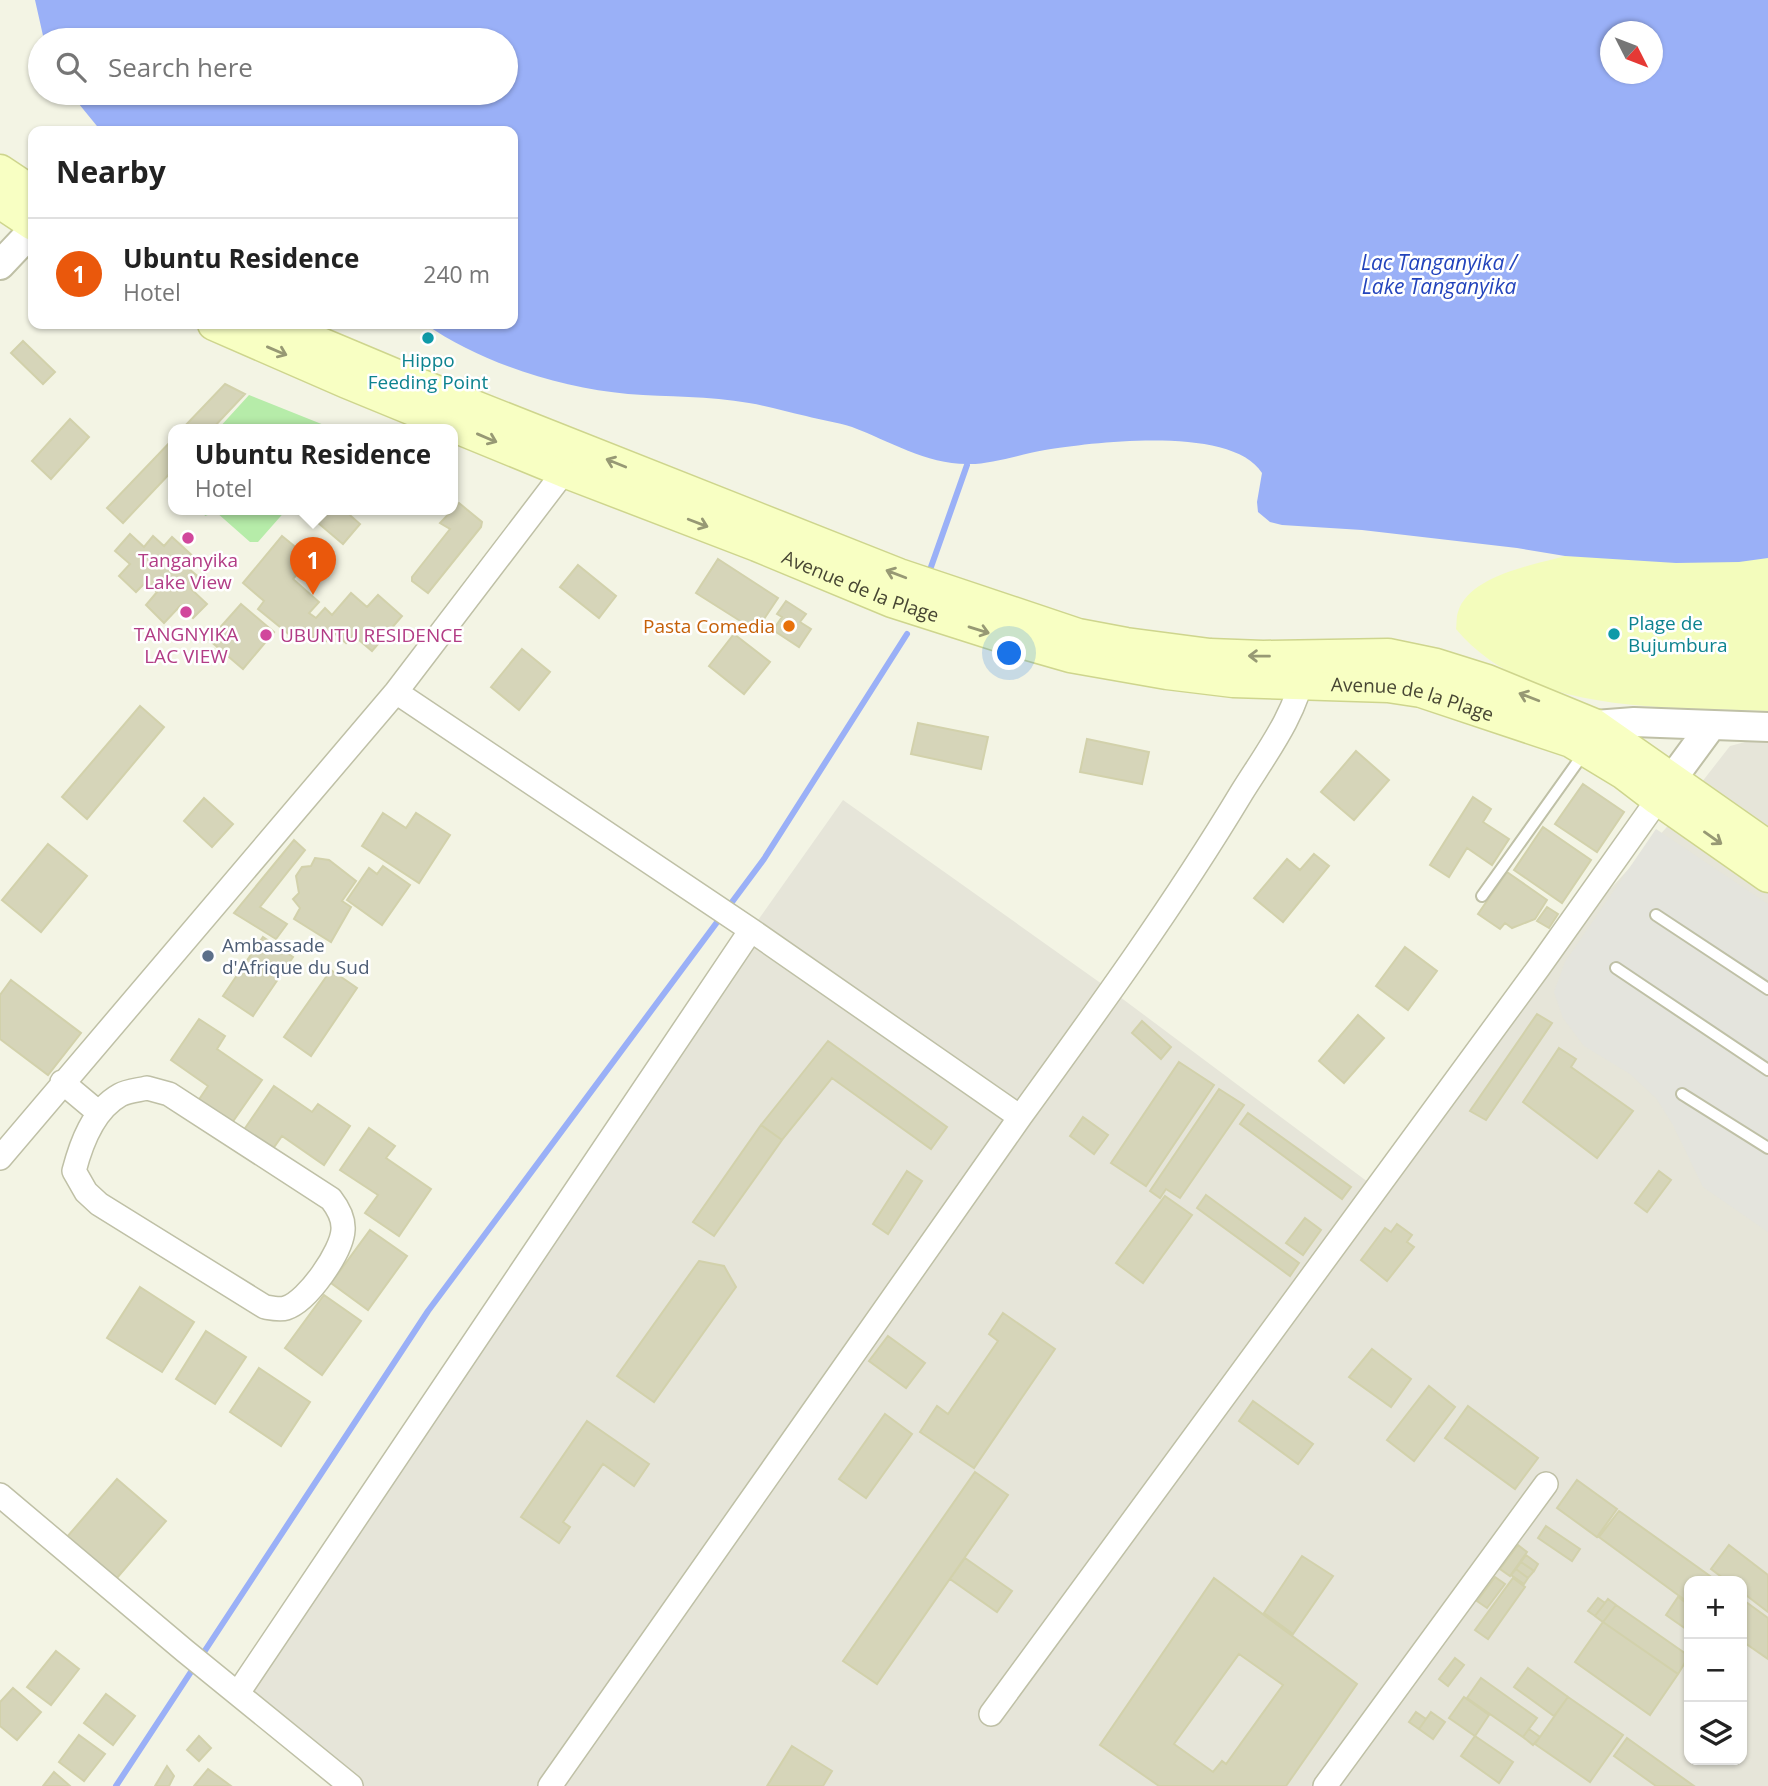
<!DOCTYPE html>
<html lang="en">
<head>
<meta charset="utf-8">
<style>
  :root { --surface:#fff; --page:#f2f2f2; --text:#222; --muted:#767676; --line:#e0e0e0; --accent:#ea580c }
  body { margin:0; font-family:"Open Sans",sans-serif; background:var(--page); color:var(--text) }
  .controls { position:absolute; right:21px; bottom:21px; display:grid; overflow:hidden; border-radius:14px; box-shadow:0 2px 5px #0004 }
  .controls button { width:63px; height:63px; display:grid; place-items:center; padding:0; border:0; border-bottom:2px solid var(--line); background:var(--surface); color:var(--text); font:35px sans-serif }
  .compass { position:absolute; left:1600px; top:21px; width:63px; height:63px; border-radius:50%; background:var(--surface); box-shadow:0 2px 5px #0004; rotate:132deg }
  .you { position:absolute; left:1010px; top:654px; width:24px; height:24px; margin:-18px; border:5px solid #fff; border-radius:50%; background:#1a73e8; box-shadow:0 0 0 10px #1a73e833 }
  .badge { display:grid; place-items:center; width:46px; height:46px; border-radius:50%; background:var(--accent); color:#fff; font-size:23px; font-weight:700 }
  .pin { position:absolute; translate:-50% -58px; filter:drop-shadow(0 2px 4px #0008) }
  .pin::after { content:''; position:absolute; top:37px; width:24px; height:21px; background:inherit; clip-path:polygon(0 0,100% 0,50% 100%) }
  .popup { position:absolute; left:168px; top:424px; width:290px; height:91px; box-sizing:border-box; display:grid; place-content:center; border-radius:14px; background:var(--surface); filter:drop-shadow(0 2px 5px #0005); font-size:23px; white-space:nowrap; color:var(--muted) }
  .popup b { font-size:26px; color:var(--text) }
  .popup::after { content:''; position:absolute; left:50%; top:100%; margin-left:-14px; border:14px solid transparent; border-top-color:var(--surface) }
  .list { margin:0; padding:0; list-style:none }
  h2 { display:flex; justify-content:space-between; align-items:center; height:91px; margin:0; padding:0 28px; font-size:30px }
  h2 small { font-size:23px; font-weight:400; color:var(--muted) }
  .list li { display:grid; grid-template-columns:46px 1fr auto; gap:21px; align-items:center; box-sizing:border-box; height:112px; padding:0 28px; border-top:2px solid var(--line) }
  .list b { display:block; font-size:26px; white-space:nowrap }
  .list p { margin:0; font-size:23px; white-space:nowrap; color:var(--muted) }
  .list em { font-size:23px; font-style:normal; color:var(--muted) }
  .icon { flex:none; width:38px; height:38px; fill:none; stroke:currentColor; stroke-width:2; stroke-linecap:round; stroke-linejoin:round }
  .map { position:relative; flex:none; width:1768px; height:1786px; overflow:hidden }
  .search { position:absolute; background:var(--surface); box-shadow:0 2px 5px #0004; left:28px; top:28px; width:490px; height:77px; display:flex; align-items:center; gap:18px; box-sizing:border-box; padding:0 24px; border-radius:38px; color:var(--muted); font-size:26px }
  .panel { position:absolute; background:var(--surface); box-shadow:0 2px 5px #0004; left:28px; top:126px; width:490px; height:203px; border-radius:14px }
  .map>svg:first-child { display:block }
  .industrial { fill:#e6e5d9; fill-rule:evenodd }
  .green { fill:#b6eca9 }
  .sand { fill:#f3fcbc }
  .parking { fill:#e4e4dd }
  .water { fill:#9ab0f7; fill-rule:evenodd }
  .lines { fill:none; stroke-linecap:round; stroke-linejoin:round }
  .stream { stroke:#9ab0f7; stroke-width:6 }
  .building { fill:#d6d5b9; stroke:#d2d1ab; stroke-width:2; fill-rule:evenodd }
  .service-casing { stroke:#bfc0a6; stroke-width:14 }
  .minor-casing { stroke:#bfc0a6; stroke-width:26 }
  .tertiary-casing { stroke:#bfc0a6; stroke-width:32 }
  .secondary-casing { stroke:#ced58d; stroke-width:35 }
  .service { stroke:#fff; stroke-width:10 }
  .minor { stroke:#fff; stroke-width:23 }
  .tertiary { stroke:#fff; stroke-width:28 }
  .secondary { stroke:#f8ffc3; stroke-width:32 }
  .oneway { stroke:#979974 }
  .culture-dot { fill:#0f9aa8; stroke:#fff; stroke-width:2.5 }
  .hotel-dot { fill:#d1479c; stroke:#fff; stroke-width:2.5 }
  .food-dot { fill:#e8710a; stroke:#fff; stroke-width:2.5 }
  .service-dot { fill:#5c6f8a; stroke:#fff; stroke-width:2.5 }
  .labels { text-anchor:middle; dominant-baseline:central; stroke-width:5; stroke-linejoin:round; paint-order:stroke }
  .culture-label { font-size:19px; fill:#0d838f; stroke:#fff }
  .hotel-label { font-size:19px; fill:#b23c85; stroke:#fff }
  .street-label { font-size:19px; fill:#474633; stroke:#fff }
  .food-label { font-size:19px; fill:#c56008; stroke:#fff; text-anchor:end }
  .service-label { font-size:19px; fill:#4e5e75; stroke:#fff; text-anchor:start }
  .water-label { font-size:21px; font-style:italic; fill:#2344bc; stroke:#fff }
</style>
</head>
<body>
<div class="map">
<svg width="1768" height="1786" viewBox="0 0 1768 1786">
  <rect width="100%" height="100%" fill="#f3f4e4"/>
  <!-- industrial -->
  <path class="industrial" d="M1768,736V1786H351L238,1693L751,930L843,800L1116,994L1376,1188L1539,967L1666,828L1730,746ZM1689,1581H1742V1760H1689Z"/>
  <!-- green -->
  <path class="green" d="M249,395L334,429H218Z
    M202,509H287L258,542H250L216,512L205,516Z"/>
  <!-- sand -->
  <path class="sand" d="M1565,556C1633,559 1700,566 1768,558V711C1665,706 1529,716 1456,629C1457,624 1456,617 1458,612C1469,576 1533,565 1565,556Z"/>
  <!-- parking -->
  <path class="parking" d="M1656,829L1768,904V1232L1703,1187L1673,1125L1656,1098L1630,1074L1584,1046L1563,1018L1554,992L1565,962Z"/>
  <!-- water -->
  <path class="water" d="M35,0H1768V558L1739,562L1676,563L1565,556L1517,548L1362,530L1282,525L1270,522L1258,512L1257,502L1262,473C1233,425 1093,442 1045,450C1022,454 989,465 967,464C926,464 889,441 852,427C837,422 821,420 806,416C787,412 768,406 749,403C709,396 668,397 628,394C559,388 482,363 425,324H513V131H101L70,93H506V40H44ZM1610,32H1652V74H1610Z"/>
  <g class="lines">
    <!-- stream -->
    <path class="stream" d="M931,567L967,465
      M116,1786L428,1311L764,859L907,634"/>
  </g>
  <!-- building -->
  <path class="building" d="M23,341L55,372L43,384L11,353Z
    M225,384L245,394L212,429H182Z
    M70,419L89,437L51,479L32,461Z
    M173,439V470L123,523L107,508Z
    M459,503L482,522L481,527L428,593L412,581V577L450,529L440,523Z
    M318,509H343L360,524L343,544L311,517Z
    M130,534L144,547L153,536L164,546L172,537L196,559L188,568L201,579L191,589L207,604L193,618L180,606L164,623L146,605L157,592L146,582L136,592L119,576L130,564L115,551Z
    M282,536L310,559L293,579L319,602L309,613L316,618L325,608L332,615L351,593L367,607L378,595L402,616L372,651L353,635L346,643L333,632L326,641L317,634L311,639L297,627L290,635L258,609L264,601L243,583Z
    M718,559L778,598L756,631L696,593Z
    M578,565L616,596L599,618L560,587Z
    M786,601L806,614L800,622L811,629L799,647L773,630L782,617L777,614Z
    M241,604L274,632L243,669L209,640Z
    M734,634L770,662L744,694L709,666Z
    M522,649L550,672L519,710L491,687Z
    M140,706L164,727L87,819L62,797Z
    M918,723L988,737L981,769L911,754Z
    M1087,739L1149,752L1142,784L1080,772Z
    M1356,751L1389,780L1354,820L1321,792Z
    M1583,784L1624,812L1597,852L1555,824Z
    M1473,797L1491,809L1483,822L1509,839L1492,865L1467,848L1449,877L1430,865Z
    M204,798L233,824L212,847L184,821Z
    M383,813L406,828L416,813L450,835L419,883L362,846Z
    M1543,827L1591,860L1562,903L1514,870Z
    M294,840L305,850L260,907L287,924L276,939L234,913Z
    M48,844L87,876L41,932L2,900Z
    M1314,854L1329,866L1283,922L1254,898L1287,859L1300,870Z
    M315,858L329,860L356,881L342,901L351,907L331,942L294,919L300,908L293,899L299,893L296,876L302,867L311,866Z
    M383,866L410,885L382,925L347,900L369,868L377,874Z
    M1507,872L1547,900L1535,919L1512,928L1505,923L1500,929L1478,914Z
    M1547,907L1558,914L1549,928L1537,921Z
    M263,937L293,957L253,1016L223,996Z
    M1405,947L1437,971L1408,1010L1376,986Z
    M331,970L357,988L311,1056L284,1037Z
    M11,980L81,1033L48,1075L0,1039V995Z
    M1537,1014L1552,1023L1486,1120L1470,1111Z
    M1358,1015L1384,1038L1344,1083L1319,1061Z
    M199,1019L225,1036L217,1049L262,1080L229,1127L196,1104L208,1086L171,1060Z
    M1142,1021L1171,1047L1161,1059L1132,1033Z
    M828,1041L947,1127L931,1149L832,1078L782,1140L761,1125Z
    M1559,1048L1576,1059L1571,1067L1633,1111L1597,1158L1523,1102Z
    M1179,1062L1214,1085L1146,1186L1111,1163Z
    M274,1086L312,1112L318,1104L350,1126L324,1165L282,1136L268,1156L239,1137Z
    M1219,1089L1244,1105L1180,1198L1166,1189L1160,1198L1150,1191Z
    M1248,1113L1351,1187L1342,1199L1240,1124Z
    M1083,1117L1108,1135L1094,1154L1070,1136Z
    M761,1125L782,1140L714,1236L693,1222Z
    M369,1128L395,1146L386,1158L431,1189L399,1236L365,1213L378,1195L340,1170Z
    M907,1171L922,1181L888,1234L873,1224Z
    M1659,1171L1671,1180L1647,1212L1635,1203Z
    M1206,1195L1299,1263L1290,1276L1197,1208Z
    M1165,1196L1192,1215L1143,1283L1116,1263Z
    M1305,1218L1321,1230L1303,1255L1286,1243Z
    M1397,1224L1412,1235L1407,1242L1414,1247L1387,1281L1361,1260L1385,1228L1391,1232Z
    M370,1230L407,1256L368,1310L331,1283Z
    M699,1261L724,1266L736,1287L654,1402L617,1376Z
    M140,1287L194,1322L162,1372L107,1338Z
    M324,1295L361,1321L322,1375L285,1348Z
    M1003,1313L1055,1349L974,1468L920,1432L937,1406L948,1414L998,1341L989,1334Z
    M206,1331L246,1357L215,1404L176,1379Z
    M888,1336L925,1363L906,1388L869,1361Z
    M1372,1349L1411,1379L1391,1407L1349,1377Z
    M259,1368L310,1402L281,1446L230,1412Z
    M1429,1386L1455,1407L1414,1461L1387,1440Z
    M1253,1401L1313,1444L1298,1464L1239,1421Z
    M1468,1406L1538,1458L1515,1489L1445,1438Z
    M885,1414L912,1434L866,1498L839,1479Z
    M587,1421L649,1464L634,1486L603,1464L563,1522L570,1527L559,1543L521,1517Z
    M975,1472L1008,1495L877,1684L843,1661Z
    M117,1479L166,1521L116,1579L67,1537Z
    M1577,1480L1617,1509L1597,1537L1557,1508Z
    M1619,1511L1717,1581H1689V1603L1599,1537Z
    M1546,1526L1580,1549L1572,1561L1538,1538Z
    M1518,1545L1527,1552L1510,1576L1500,1569Z
    M1729,1545L1768,1575V1612L1742,1592V1581H1727L1711,1569Z
    M1526,1555L1538,1564L1534,1571L1521,1562Z
    M1302,1556L1333,1576L1293,1634L1264,1613Z
    M965,1558L1012,1591L997,1612L950,1579Z
    M1521,1562L1534,1571L1528,1578L1516,1569Z
    M1516,1569L1528,1578L1524,1584L1511,1575Z
    M1495,1577L1505,1584L1487,1608L1477,1601Z
    M1214,1578L1357,1684L1286,1786H1159L1100,1745ZM1239,1654L1283,1685L1226,1764L1222,1761L1213,1772L1174,1744Z
    M1513,1578L1525,1587L1488,1639L1475,1630Z
    M1678,1597L1689,1605V1631L1666,1615Z
    M1598,1598L1605,1603L1595,1616L1588,1611Z
    M1608,1599L1616,1605L1603,1622L1595,1616Z
    M1742,1599L1768,1618V1659L1742,1641Z
    M1616,1605L1689,1656L1678,1674L1603,1622Z
    M1603,1622L1678,1674L1650,1715L1575,1662Z
    M56,1651L79,1669L51,1705L27,1687Z
    M1455,1658L1464,1665L1448,1686L1439,1679Z
    M1528,1668L1568,1697L1554,1716L1514,1687Z
    M1481,1678L1537,1718L1523,1737L1467,1698Z
    M13,1688L41,1712L17,1740L0,1726V1702Z
    M106,1694L135,1716L113,1745L84,1723Z
    M1464,1697L1489,1715L1475,1736L1449,1718Z
    M1568,1697L1623,1735L1590,1782L1535,1744Z
    M1416,1712L1426,1719L1419,1729L1409,1722Z
    M1431,1712L1445,1722L1433,1739L1419,1729Z
    M1529,1729L1540,1737L1533,1745L1523,1737Z
    M79,1735L105,1754L84,1781L59,1762Z
    M199,1736L211,1748L199,1761L187,1750Z
    M1475,1736L1513,1762L1499,1783L1461,1756Z
    M1627,1738L1694,1786H1656L1614,1756Z
    M792,1746L832,1771L823,1786H767Z
    M167,1766L174,1776L169,1786H155Z
    M208,1769L231,1786H194Z
    M54,1772L70,1786H43Z"/>
  <g class="lines">
    <defs>
      <path id="service" d="M1482,896L1584,753
        M1656,915L1768,989
        M1616,968L1768,1070
        M1682,1094L1768,1148"/>
      <path id="minor" d="M396,692L751,930L1020,1117
        M62,1082L99,1113
        M147,1088L169,1094L331,1199C338,1208 344,1218 343,1230C342,1251 308,1301 286,1308C280,1310 271,1308 265,1307L99,1204L86,1192L74,1171C81,1144 93,1110 120,1095C127,1091 139,1090 147,1088Z
        M0,1158L396,692L573,460
        M0,1495L185,1651L351,1786
        M238,1693L751,930
        M991,1714L1539,967L1666,788
        M550,1786L1020,1117C1097,1011 1174,905 1242,792C1265,755 1297,713 1304,669
        M1325,1786L1546,1484"/>
      <path id="tertiary" d="M0,265L33,230
        M1582,726L1634,722L1768,727
        M1672,779L1711,726"/>
      <g id="secondary">
        <path d="M0,171L33,193"/>
        <path d="M0,202L33,224"/>
        <path id="s1" d="M214,324L347,382L564,471L757,545L892,601L1011,639L1070,656L1167,673L1233,681L1388,686L1421,691L1571,741L1624,773L1658,799L1768,876"/>
        <path d="M273,324L404,379L899,575L1078,635L1126,644L1210,655L1263,657L1388,655L1436,665L1487,681L1594,725L1768,847"/>
      </g>
    </defs>
    <!-- service casing -->
    <use href="#service" class="service-casing"/>
    <!-- minor casing -->
    <use href="#minor" class="minor-casing"/>
    <!-- tertiary casing -->
    <use href="#tertiary" class="tertiary-casing"/>
    <!-- secondary casing -->
    <use href="#secondary" class="secondary-casing"/>
    <!-- service -->
    <use href="#service" class="service"/>
    <!-- minor -->
    <use href="#minor" class="minor"/>
    <!-- tertiary -->
    <use href="#tertiary" class="tertiary"/>
    <!-- secondary -->
    <use href="#secondary" class="secondary"/>
  </g>
  <!-- one-way arrows -->
  <defs><path id="oneway-shaft" d="M-6 0H5M1.5-3L5.5 0L1.5 3" fill="none" stroke-width="1.6" stroke-linecap="round" stroke-linejoin="round" transform="scale(1.75)"/></defs>
  <g class="oneway">
    <use href="#oneway-shaft" transform="translate(277 351) rotate(23)"/>
    <use href="#oneway-shaft" transform="translate(487 438) rotate(23)"/>
    <use href="#oneway-shaft" transform="translate(616 463) rotate(-158)"/>
    <use href="#oneway-shaft" transform="translate(698 523) rotate(21)"/>
    <use href="#oneway-shaft" transform="translate(896 574) rotate(-159)"/>
    <use href="#oneway-shaft" transform="translate(979 630) rotate(17)"/>
    <use href="#oneway-shaft" transform="translate(1259 656) rotate(-179)"/>
    <use href="#oneway-shaft" transform="translate(1529 697) rotate(-159)"/>
    <use href="#oneway-shaft" transform="translate(1713 838) rotate(35)"/>
  </g>
  <!-- markers -->
  <g class="culture-dot">
    <circle cx="428" cy="338" r="7"/>
    <circle cx="1614" cy="634" r="7"/>
  </g>
  <g class="hotel-dot">
    <circle cx="188" cy="538" r="7"/>
    <circle cx="186" cy="612" r="7"/>
    <circle cx="266" cy="635" r="7"/>
  </g>
  <circle class="food-dot" cx="789" cy="626" r="7"/>
  <circle class="service-dot" cx="208" cy="956" r="7"/>
  <g class="labels">
    <!-- culture labels -->
    <g class="culture-label">
      <text x="428" y="360">Hippo<tspan x="428" dy="22">Feeding Point</tspan></text>
      <text x="1628" y="623" text-anchor="start">Plage de<tspan x="1628" dy="22">Bujumbura</tspan></text>
    </g>
    <!-- hotel labels -->
    <g class="hotel-label">
      <text x="188" y="560">Tanganyika<tspan x="188" dy="22">Lake View</tspan></text>
      <text x="186" y="634">TANGNYIKA<tspan x="186" dy="22">LAC VIEW</tspan></text>
      <text x="280" y="635" text-anchor="start">UBUNTU RESIDENCE</text>
    </g>
    <!-- street labels -->
    <g class="street-label">
      <text stroke="none"><textPath href="#s1" startOffset="698">Avenue de la Plage</textPath></text>
      <text stroke="none"><textPath href="#s1" startOffset="1265">Avenue de la Plage</textPath></text>
    </g>
    <!-- food labels -->
    <g class="food-label">
      <text x="775" y="626">Pasta Comedia</text>
    </g>
    <!-- service labels -->
    <g class="service-label">
      <text x="222" y="945">Ambassade<tspan x="222" dy="22">d'Afrique du Sud</tspan></text>
    </g>
    <!-- water labels -->
    <g class="water-label">
      <text x="1439" y="262">Lac Tanganyika /<tspan x="1439" dy="24">Lake Tanganyika</tspan></text>
    </g>
  </g>
</svg>
<div class="controls">
<button>+</button>
<button>−</button>
<button><svg class="icon" aria-label="layers" viewBox="0 0 24 24"><path d="M12 4l9 5-9 5-9-5zM3 14l9 5 9-5"/></svg></button>
</div>
<svg class="compass" viewBox="-18 -18 36 36"><path d="M0-13l5 13h-10z" fill="#e53935"/><path d="M0 13l5-13h-10z" fill="#767676"/></svg>
<div class="you"></div>
<div class="pin badge" style="left:313px;top:595px">1</div>
<div class="popup"><b>Ubuntu Residence</b>Hotel</div>
<div class="search"><svg class="icon" aria-label="search" viewBox="0 0 24 24"><circle cx="10" cy="10" r="6"/><path d="M15 15l6 6"/></svg>Search here</div>
<section class="panel">
<h2>Nearby<small></small></h2>
<ul class="list">
<li><span class="badge">1</span><div><b>Ubuntu Residence</b><p>Hotel</p></div><em>240 m</em></li>
</ul>
</section>
</div>
</body>
</html>
